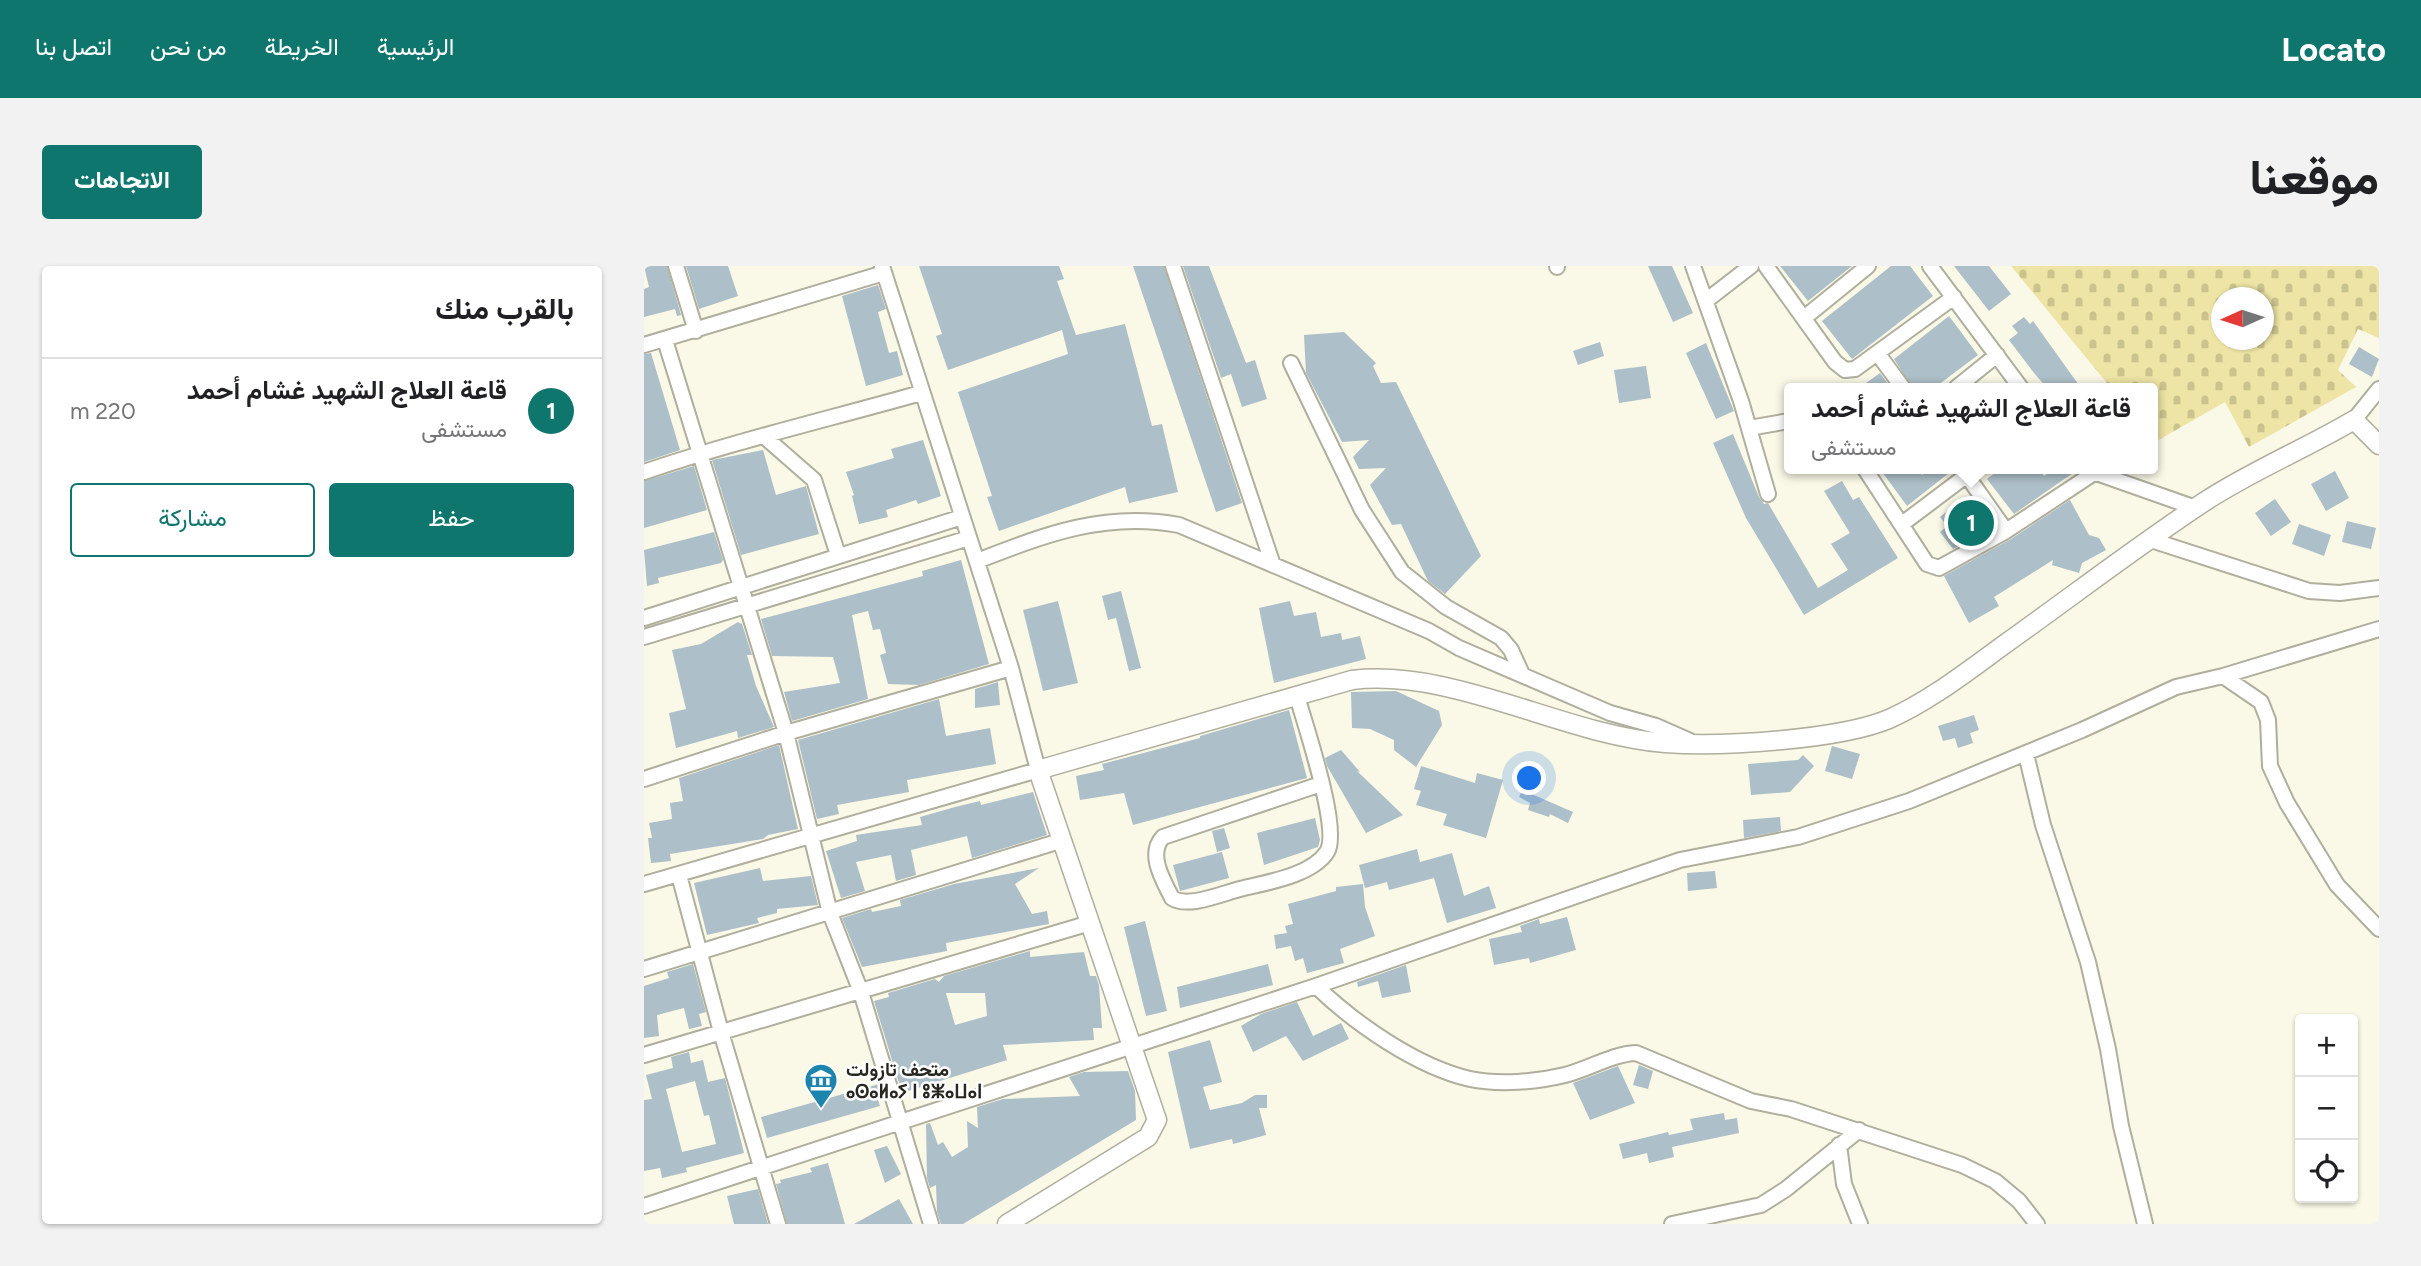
<!DOCTYPE html>
<html lang="ar">
<head>
<meta charset="utf-8">
<style>
  :root { --surface:#fff; --page:#f2f2f2; --text:#202124; --muted:#757577; --line:#e0e0e0; --accent:#0f766e }
  body { margin:0; font-family:Figtree,Vazirmatn,"Noto Sans Tifinagh",sans-serif; background:var(--page); color:var(--text); direction:rtl }
  .controls { position:absolute; right:21px; bottom:21px; display:grid; overflow:hidden; border-radius:7px; box-shadow:0 2px 5px #0004 }
  .controls button { width:63px; height:63px; display:grid; place-items:center; padding:0; border:0; border-bottom:2px solid var(--line); background:var(--surface); color:var(--text); font:35px sans-serif }
  .compass { position:absolute; left:1567px; top:21px; width:63px; height:63px; border-radius:50%; background:var(--surface); box-shadow:0 2px 5px #0004; rotate:267deg }
  .you { position:absolute; left:886px; top:513px; width:24px; height:24px; margin:-18px; border:5px solid #fff; border-radius:50%; background:#1a73e8; box-shadow:0 0 0 10px #1a73e833 }
  .badge { display:grid; place-items:center; width:46px; height:46px; border-radius:50%; background:var(--accent); color:#fff; font-size:23px; font-weight:700 }
  .pin { position:absolute; translate:-50% -50%; border:4px solid #fff; box-shadow:0 2px 7px #0006 }
  .popup { position:absolute; left:1140px; top:117px; width:374px; height:91px; box-sizing:border-box; display:grid; place-content:center; border-radius:7px; background:var(--surface); filter:drop-shadow(0 2px 5px #0005); font-size:23px; white-space:nowrap; color:var(--muted) }
  .popup b { font-size:26px; color:var(--text) }
  .popup::after { content:''; position:absolute; left:50%; top:100%; margin-left:-14px; border:14px solid transparent; border-top-color:var(--surface) }
  .list { margin:0; padding:0; list-style:none }
  h2 { display:flex; justify-content:space-between; align-items:center; height:91px; margin:0; padding:0 28px; font-size:30px }
  h2 small { font-size:23px; font-weight:400; color:var(--muted) }
  .list li { display:grid; grid-template-columns:46px 1fr auto; gap:21px; align-items:center; box-sizing:border-box; height:105px; padding:0 28px; border-top:2px solid var(--line) }
  .list b { display:block; font-size:26px; white-space:nowrap }
  .list p { margin:0; font-size:23px; white-space:nowrap; color:var(--muted) }
  .list em { font-size:23px; font-style:normal; color:var(--muted) }
  .actions { display:flex; gap:14px; padding:21px 28px }
  .actions a { flex:1; padding:16px 0; border:2px solid var(--accent); border-radius:7px; text-align:center; font-size:24px; color:var(--accent) }
  .actions .main { background:var(--accent); color:#fff }
  .icon { flex:none; width:38px; height:38px; fill:none; stroke:currentColor; stroke-width:2; stroke-linecap:round; stroke-linejoin:round }
  .map { position:relative; flex:none; width:1735px; height:958px; overflow:hidden; direction:ltr; border-radius:7px }
  header { display:flex; align-items:center; gap:42px; box-sizing:border-box; height:98px; padding:0 35px; background:var(--accent); color:#fff }
  header strong { font-size:33px }
  nav { display:flex; gap:38px; margin-inline-start:auto; font-size:24px }
  .intro { display:flex; align-items:center; justify-content:space-between; box-sizing:border-box; height:168px; padding:0 42px }
  h1 { margin:0; font-size:49px }
  .button { padding:18px 32px; border-radius:7px; background:var(--accent); color:#fff; font-size:24px; font-weight:700 }
  main { display:flex; gap:42px; padding:0 42px }
  aside { flex:1; background:var(--surface); border-radius:7px; box-shadow:0 2px 5px #0004 }
  .map>svg:first-child { display:block }
  .cemetery { fill:url(#cemetery-stones); fill-rule:evenodd }
  .building { fill:#adbfc8; fill-rule:evenodd }
  .lines { fill:none; stroke-linecap:round; stroke-linejoin:round }
  .minor-casing { stroke:#b0ae9d; stroke-width:18 }
  .tertiary-casing { stroke:#b0ae9d; stroke-width:21 }
  .minor { stroke:#fff; stroke-width:14 }
  .tertiary { stroke:#fff; stroke-width:18 }
  .labels { text-anchor:middle; dominant-baseline:central; stroke-width:5; stroke-linejoin:round; paint-order:stroke }
  .poi-label { font-size:19px; font-weight:bold; fill:#272620; stroke:#fff; text-anchor:start }
</style>
</head>
<body>
<header>
<strong>Locato</strong>
<nav><a>الرئيسية</a><a>الخريطة</a><a>من نحن</a><a>اتصل بنا</a></nav>
</header>
<div class="intro"><h1>موقعنا</h1><a class="button">الاتجاهات</a></div>
<main>
<div class="map">
<svg width="1735" height="958" viewBox="0 0 1735 958">
  <defs>
    <pattern id="cemetery-stones" width="16" height="16" patternUnits="userSpaceOnUse" patternTransform="scale(1.75)"><rect width="16" height="16" fill="#ede4a5"/><path d="M2 7V4a2 2 0 0 1 4 0v3zM10 15v-3a2 2 0 0 1 4 0v3z" fill="#cbc38e"/></pattern>
  </defs>
  <rect width="100%" height="100%" fill="#faf8e6"/>
  <!-- cemetery -->
  <path class="cemetery" d="M1367,0H1735V72L1714,63L1694,104L1712,121L1605,181L1581,136L1511,176L1509,122H1467ZM1577,32H1619V74H1577Z"/>
  <!-- building -->
  <path class="building" d="M0,0H23L37,49L33,50L31,43L0,51V23L5,21Z
    M42,0H84L94,30L55,43Z
    M275,0H415L420,13L413,15L432,69L481,58L508,160L518,158L534,226L485,237L481,221L355,265L343,231L348,230L314,126L424,88L418,64L304,104L292,70L298,68Z
    M489,0H520L598,237L572,246Z
    M539,0H565L602,97L611,94L623,133L598,141L587,108L577,112Z
    M1004,0H1028L1049,47L1029,56Z
    M1136,0H1208L1164,35Z
    M1247,0H1266L1289,30L1208,93L1178,55Z
    M1310,0H1345L1367,28L1345,45Z
    M234,19L242,43L234,46L245,87L253,85L259,109L222,120L198,30Z
    M1305,50L1334,89L1290,122H1268L1250,93Z
    M1380,51L1386,58L1389,55L1437,122H1403L1390,107L1365,74L1374,67L1368,60Z
    M700,66L732,97L729,100L737,117L752,116L837,290L801,328L784,315L757,258L748,259L726,219L742,202L715,203L709,191L725,174L698,176L662,107L660,69Z
    M956,76L960,90L934,99L929,85Z
    M1062,77L1090,145L1072,153L1042,87Z
    M1715,81L1735,93L1728,111L1705,98Z
    M7,87L36,184L0,196V88Z
    M1002,100L1007,132L975,137L970,104Z
    M1236,107L1247,122H1215Z
    M1089,168L1115,231L1120,238L1124,237L1174,322L1204,304L1187,278L1206,267L1180,225L1198,215L1209,234L1215,231L1254,292L1160,349L1102,252L1069,177Z
    M279,174L297,230L274,238L272,234L242,244L244,251L215,258L208,230L210,229L202,206L250,192L247,183Z
    M119,184L132,229L162,220L175,268L97,289L68,194Z
    M50,200L63,244L0,262V215Z
    M1236,203H1273L1278,209L1287,203H1310L1263,240Z
    M1356,203H1394L1400,210L1409,203L1432,205L1370,248L1343,213Z
    M1691,205L1705,232L1682,245L1667,218Z
    M1322,230L1347,262L1309,283L1296,266L1303,260L1296,251Z
    M1631,233L1647,256L1627,270L1611,247Z
    M1426,234L1445,269L1455,272L1462,284L1438,297L1435,307L1408,299L1409,294L1350,331L1355,340L1325,357L1300,310L1367,273Z
    M1703,255L1732,262L1727,283L1698,276Z
    M1655,258L1687,269L1680,290L1648,278Z
    M70,266L79,294L77,297L14,312L15,317L3,320L0,284Z
    M317,294L345,398L275,419L244,418L236,389L242,387L236,363L229,364L224,345L208,349L224,433L148,455L140,426L196,417L189,391L128,390L117,353L279,310L278,305Z
    M477,325L497,402L485,405L472,352L464,354L458,330Z
    M414,335L434,417L399,425L379,344Z
    M646,335L650,350L672,346L677,371L697,367L698,374L716,370L722,393L630,417L615,342Z
    M94,356L98,358L108,389H103L112,420L130,461L94,472L93,465L32,482L25,447L42,443L28,384L57,378Z
    M354,416L356,439L331,442V423Z
    M752,425L795,445L798,459L772,501L750,484V474L726,463L708,462L707,426Z
    M295,433L302,470L346,462L352,498L263,514L265,526L193,539L195,548L173,553L154,474Z
    M645,444L663,512L489,559L480,527L436,534L432,510L460,504L458,498L556,472V470Z
    M1330,449L1335,464L1326,467L1329,477L1314,482L1311,472L1299,475L1294,460Z
    M135,479L154,563L124,569L119,573L26,588L27,595L7,597L4,572H8L5,557L28,553L26,537L39,535L35,512Z
    M1188,480L1216,488L1208,513L1181,505Z
    M697,484L716,506L713,505L759,549L722,567L683,500L681,492Z
    M1159,489L1170,500L1146,526L1107,529L1104,498L1154,494Z
    M777,500L831,517L833,507L859,514L842,572L799,559L803,548L772,539L777,525L770,523Z
    M878,524L929,546L924,557L906,548L905,551L884,544L886,537L875,531Z
    M389,526L403,569L328,592L323,570L267,584L272,609L252,615L247,589L212,596L221,625L197,632L182,585L213,575L212,569L278,559L276,551L311,541L336,535L337,539Z
    M1136,551L1137,565L1100,572L1099,554Z
    M671,552L676,574L674,581L620,599L613,567Z
    M580,562L586,582L573,586L568,565Z
    M773,583L776,596L808,587L820,630L845,620L852,642L803,657L790,612L745,624L743,616L721,622L715,599Z
    M578,586L585,612L536,625L529,599Z
    M116,602L119,615L167,610L174,639L133,643V647L113,652L115,657L63,669L50,617Z
    M395,602L371,618L388,648L403,645L405,658L302,677L303,685L218,701L198,652L227,643L228,646L257,640L256,634L310,618Z
    M1071,605L1073,622L1044,625L1043,607Z
    M719,618L721,641L731,670L696,683L700,697L663,707L659,692L651,695L647,680L632,683L630,669L643,667L641,660L649,658L644,638L692,625V621Z
    M923,651L932,684L886,697L885,692L850,699L845,673L878,666L876,660L895,653L896,658Z
    M501,655L523,745L502,750L480,661Z
    M386,685V691L440,686L446,710H452L455,719L458,762H449L450,774L359,779L363,794L258,827L230,735L245,731L244,727L291,713L295,716L300,710ZM302,727H341L343,750L311,759Z
    M49,698L62,746L55,748L58,760L45,763L40,742L13,749L15,770L0,772V720L25,712L23,706Z
    M624,698L629,719L536,742L533,721Z
    M762,699L767,726L738,732L734,715L714,721L713,716Z
    M653,736L669,770L697,757L705,773L659,795L642,770L609,786L597,760L617,748Z
    M566,774L578,816L559,821L566,844L598,837L611,829H623V842H615L622,869L589,878L588,873L546,883L524,786Z
    M45,786L47,797L59,794L64,816L81,812L100,887L42,902L43,906L18,912L16,902L0,905V834L8,833L2,809L29,802L27,791ZM51,815L60,850L65,849L72,878L38,886L22,823Z
    M995,799L1009,805L1004,823L989,819Z
    M974,800L991,837L946,854L929,817Z
    M484,805L491,825L492,854L319,958H297L293,946L292,919L286,922L283,912L282,858L286,857L294,879L299,876L308,891L324,881L323,855L334,862L333,841L359,833L436,830L425,811L440,806Z
    M235,818L239,833L234,834L236,840L123,872L117,851Z
    M1080,847L1081,854L1093,852L1095,867L1028,881L1030,891L1005,897L1003,887L979,893L975,878L1024,866L1025,869L1049,864L1046,853Z
    M243,880L257,908L241,917L230,884Z
    M184,897L201,958H143L132,918L137,917L136,914L168,906L166,902Z
    M114,923L124,958H90L83,930Z
    M255,933L269,958H210Z"/>
  <g class="lines">
    <defs>
      <path id="minor" d="M32,0L52,65
        M529,0L629,299
        M1049,0L1097,135L1124,228
        M1122,0L1191,96L1201,104L1211,103L1310,31
        M1286,0L1377,122
        M913,1V0
        M1063,34L1107,0
        M1160,52L1224,0
        M21,74L142,467L186,647L217,726L287,958
        M0,79L240,7
        M1234,88L1259,122
        M647,97L718,244L758,306L802,341L857,372L867,384L878,408
        M1312,122L1353,89
        M1710,154L1735,123
        M1105,162L1145,155
        M122,172L170,214L194,289
        M1221,203L1283,298L1295,302L1362,265L1450,207
        M1441,203L1552,242
        M1319,204L1362,265
        M0,206C91,175 185,153 277,127
        M1258,258L1331,203
        M1507,274L1665,325L1696,327L1735,322
        M333,295C400,269 461,245 535,259L785,365L815,382L966,447L1012,460L1046,475
        M0,352L318,251
        M0,371L325,272
        M1579,410L1617,436L1624,454L1626,500L1643,537L1693,619L1735,663
        M653,430C661,459 697,564 683,586C668,609 625,616 600,622C581,626 545,643 528,632C519,614 503,588 519,571L677,518
        M1382,488L1399,559L1444,696L1464,783L1477,860L1501,958
        M0,513L142,467L367,402
        M35,609L77,766L134,958
        M0,618L394,504L367,402L238,0
        M0,703L416,575
        M672,720C710,757 773,801 826,813C855,819 892,816 921,809C945,803 968,788 992,787L1107,835L1147,843L1318,899L1351,915L1375,935L1393,958
        M0,789L446,657
        M1195,879L1200,918L1216,958
        M0,940L672,720L1036,594L1154,571L1265,535L1438,464L1532,421L1579,410L1735,363
        M1028,958L1117,939L1142,923L1215,864"/>
      <path id="tertiary" d="M363,958L504,871L513,854L394,504L708,414C810,402 919,469 1021,477C1076,481 1195,474 1245,453C1286,435 1325,404 1361,378C1427,331 1492,281 1560,236C1607,205 1661,183 1710,154L1735,179"/>
    </defs>
    <!-- minor casing -->
    <use href="#minor" class="minor-casing"/>
    <!-- tertiary casing -->
    <use href="#tertiary" class="tertiary-casing"/>
    <!-- minor -->
    <use href="#minor" class="minor"/>
    <!-- tertiary -->
    <use href="#tertiary" class="tertiary"/>
  </g>
  <!-- icons -->
  <defs>
    <symbol id="museum-pin" viewBox="-11 -11 22 30"><path d="M0 17L-7.5 6A9.5 9.5 0 1 1 7.5 6Z" fill="#1d84ad" stroke="#fff"/><path d="M0-6L6-3V-2H-6V-3ZM-5-1h2V3h-2ZM-1-1h2V3h-2ZM3-1h2V3H3ZM-6 4H6V6H-6Z" fill="#fff"/></symbol>
  </defs>
  <g fill-rule="evenodd">
    <use href="#museum-pin" x="158" y="795" width="38" height="52"/>
  </g>
  <g class="labels">
    <!-- poi labels -->
    <g class="poi-label">
      <text x="202" y="803">متحف تازولت<tspan x="202" dy="22">ⴰⵙⴰⵍⴰⵢ ⵏ ⵓⵥⴰⵡⴰⵏ</tspan></text>
    </g>
  </g>
</svg>
<div class="controls">
<button>+</button>
<button>−</button>
<button><svg class="icon" aria-label="locate" viewBox="0 0 24 24"><circle cx="12" cy="12" r="6"/><path d="M12 2v4M12 18v4M2 12h4M18 12h4"/></svg></button>
</div>
<svg class="compass" viewBox="-18 -18 36 36"><path d="M0-13l5 13h-10z" fill="#e53935"/><path d="M0 13l5-13h-10z" fill="#757577"/></svg>
<div class="you"></div>
<div class="pin badge" style="left:1327px;top:257px">1</div>
<div class="popup"><b>قاعة العلاج الشهيد غشام أحمد</b>مستشفى</div>
</div>
<aside>
<h2>بالقرب منك<small></small></h2>
<ul class="list">
<li><span class="badge">1</span><div><b>قاعة العلاج الشهيد غشام أحمد</b><p>مستشفى</p></div><em>220 m</em></li>
</ul>
<div class="actions"><a class="main">حفظ</a><a>مشاركة</a></div>
</aside>
</main>
</body>
</html>
